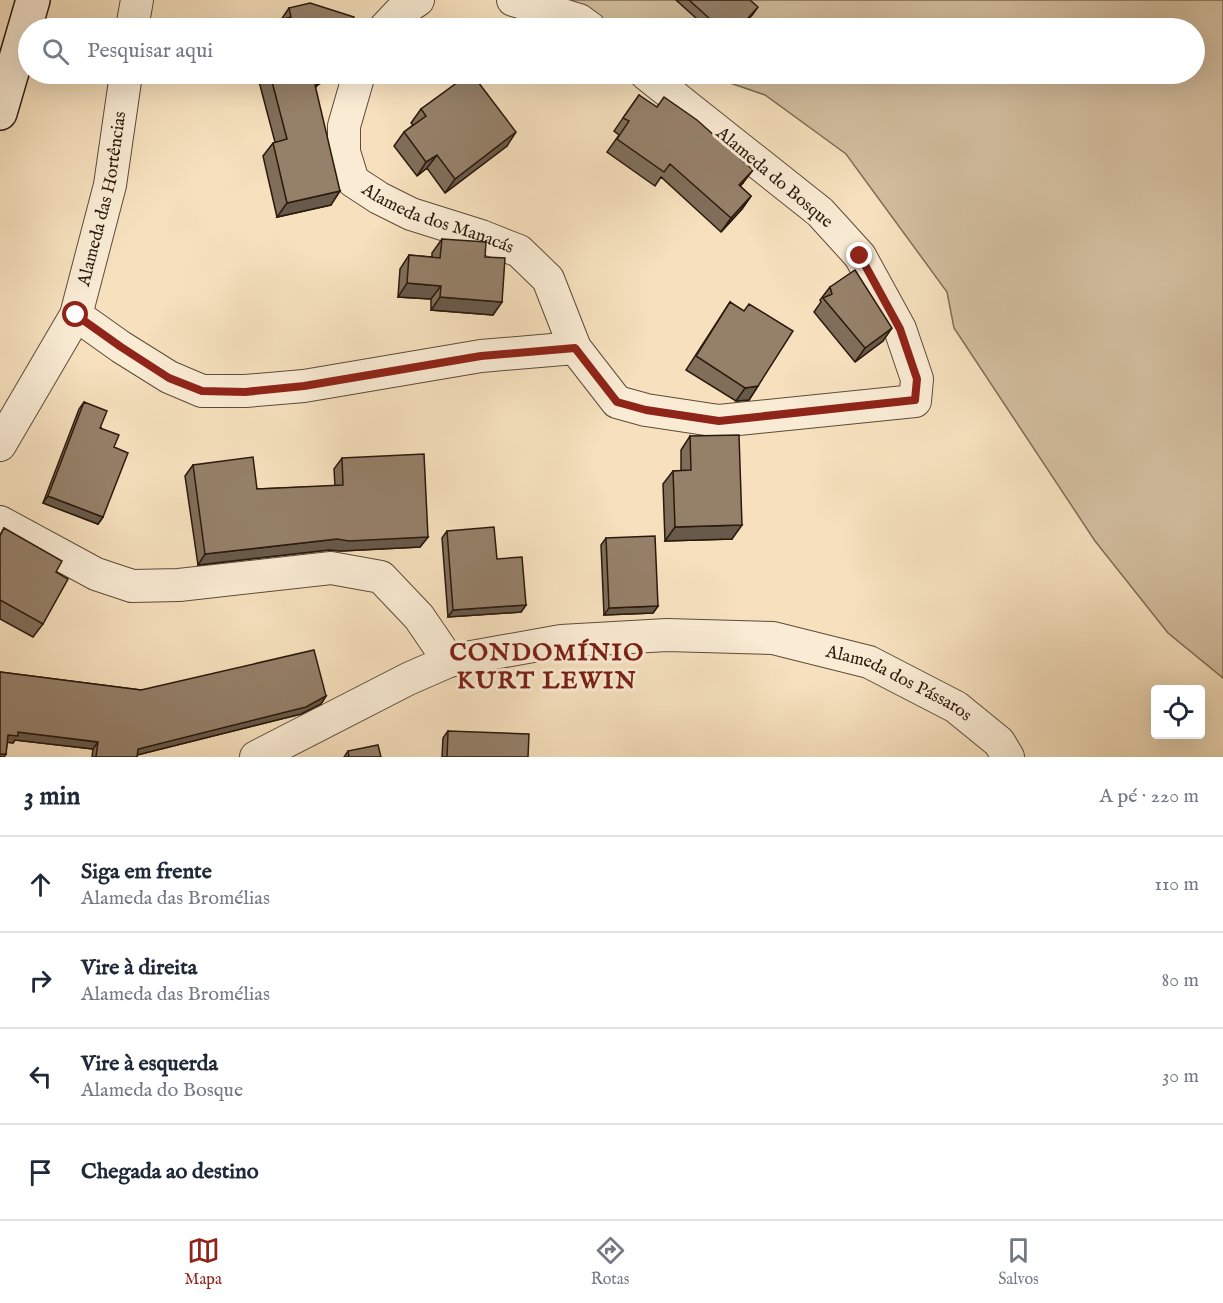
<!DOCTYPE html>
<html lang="pt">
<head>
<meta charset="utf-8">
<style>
  :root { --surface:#fff; --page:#f2f2f3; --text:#1f2937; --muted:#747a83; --line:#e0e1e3; --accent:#8f2418 }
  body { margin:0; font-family:"IM FELL English",serif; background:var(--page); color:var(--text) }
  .controls { position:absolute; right:18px; bottom:18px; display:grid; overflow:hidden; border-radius:6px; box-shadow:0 6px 24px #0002 }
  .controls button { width:54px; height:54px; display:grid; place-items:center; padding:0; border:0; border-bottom:2px solid var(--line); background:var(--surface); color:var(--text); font:30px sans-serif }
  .stop { position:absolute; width:18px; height:18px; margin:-14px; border:4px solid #8f2418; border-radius:50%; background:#fff }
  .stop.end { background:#8f2418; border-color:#fff; box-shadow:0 2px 6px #0008 }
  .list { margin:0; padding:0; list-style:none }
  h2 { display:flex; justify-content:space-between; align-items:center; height:78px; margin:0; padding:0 24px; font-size:26px }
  h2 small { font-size:20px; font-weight:400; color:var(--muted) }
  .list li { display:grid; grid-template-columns:39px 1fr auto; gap:18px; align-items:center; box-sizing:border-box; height:96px; padding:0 24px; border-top:2px solid var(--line) }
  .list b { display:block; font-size:22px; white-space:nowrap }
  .list p { margin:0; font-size:20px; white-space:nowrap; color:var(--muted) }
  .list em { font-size:20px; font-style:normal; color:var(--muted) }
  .icon { flex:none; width:33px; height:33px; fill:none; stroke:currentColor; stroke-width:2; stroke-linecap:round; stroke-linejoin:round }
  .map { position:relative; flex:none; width:1223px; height:757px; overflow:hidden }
  .search { position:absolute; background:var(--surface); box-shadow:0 6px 24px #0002; left:18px; right:18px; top:18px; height:66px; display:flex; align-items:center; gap:15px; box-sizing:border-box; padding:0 21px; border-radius:33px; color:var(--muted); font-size:22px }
  .sheet { height:462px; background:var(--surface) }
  nav { display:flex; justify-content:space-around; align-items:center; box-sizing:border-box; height:84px; border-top:2px solid var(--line); background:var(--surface); font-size:16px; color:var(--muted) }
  nav a { display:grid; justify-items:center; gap:3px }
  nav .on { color:var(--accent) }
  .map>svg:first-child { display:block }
  .green { fill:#d3be9f; stroke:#7f6c56; stroke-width:1.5 }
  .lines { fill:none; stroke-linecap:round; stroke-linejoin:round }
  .street-casing { stroke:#5e4b39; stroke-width:34 }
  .secondary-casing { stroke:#2b190d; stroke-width:36 }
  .street { stroke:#f9ebd4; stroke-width:32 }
  .secondary { stroke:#f9ebd4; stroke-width:33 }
  .wall { fill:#806e5a; stroke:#2b190d; stroke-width:1.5 }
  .shaded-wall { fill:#685a4a; stroke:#2b190d; stroke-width:1.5 }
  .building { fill:#958069; stroke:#2b190d; stroke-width:1.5 }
  .route { stroke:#8f2418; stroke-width:8 }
  .labels { text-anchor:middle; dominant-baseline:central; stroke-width:6; stroke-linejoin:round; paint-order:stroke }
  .street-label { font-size:18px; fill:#2b190d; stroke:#f9ebd4 }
  .district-label { font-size:24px; font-weight:bold; letter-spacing:1.5px; fill:#7a1f14; stroke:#f9ebd4 }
</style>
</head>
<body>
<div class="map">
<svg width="1223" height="757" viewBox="0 0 1223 757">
  <rect width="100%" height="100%" fill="#f6e0bd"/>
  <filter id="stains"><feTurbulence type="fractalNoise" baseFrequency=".00333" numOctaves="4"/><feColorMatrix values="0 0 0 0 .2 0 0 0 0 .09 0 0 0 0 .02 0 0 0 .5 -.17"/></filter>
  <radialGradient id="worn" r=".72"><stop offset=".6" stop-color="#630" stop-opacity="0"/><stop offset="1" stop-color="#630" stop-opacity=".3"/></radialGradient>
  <!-- green -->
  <path class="green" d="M498,0H1223V678L1168,633L1095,541L954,328L947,292L846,154L765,95L704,74H1194V28H578Z"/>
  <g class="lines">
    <defs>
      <g id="street">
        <path d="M513,0L579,20L590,28"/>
        <path d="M132,28L137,0"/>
        <path d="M385,28L400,12L418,0"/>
        <path id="s1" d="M359,74L344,126V152L353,181L379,198L411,214L481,236L519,251L548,279L575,348"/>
        <path d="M76,315L121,347L169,377L202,391H245L304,386L481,356L575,348L617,402L646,410L719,421L915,401L917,379L900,329L860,256L820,212L646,74"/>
        <path id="s2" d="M0,445L76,315L110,185L126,74"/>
        <path d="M0,522L96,574L132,586L179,585L331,568L381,577L419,617L449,661"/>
        <path id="s3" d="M256,757L408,679L449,661L561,641L667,635L773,638L869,662L956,707L999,742L1008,757"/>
      </g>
      <path id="secondary" d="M0,113L33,0"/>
    </defs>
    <!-- street casing -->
    <use href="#street" class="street-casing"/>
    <!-- secondary casing -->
    <use href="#secondary" class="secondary-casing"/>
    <!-- street -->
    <use href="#street" class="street"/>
    <!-- secondary -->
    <use href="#secondary" class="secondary"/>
  </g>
  <!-- wall -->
  <path class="wall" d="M676,0H750L753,14L740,28H707Z
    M289,8L350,28H265L268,23L281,20Z
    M257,74H333L327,81L319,84L315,88L331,205L277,217L263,156L273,143L275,142Z
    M639,95L743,183L740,186L751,196L742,209L721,232L661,177L655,186L607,152L619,135L614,131Z
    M421,109L507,146L445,193L427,168L417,176L394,146L404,132L413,125L411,123Z
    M442,239L485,257L502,302L493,315L431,310V299L398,297L400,269L409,255L432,257V253Z
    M830,287L883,341L855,362L814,312L821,302L820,300Z
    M730,302L758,386L749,400L736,401L686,370Z
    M84,402L114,447L103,517L98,524L43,503L79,409Z
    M690,436L732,539L665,541L663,484L673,471H681V450Z
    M342,458L428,537L420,547L341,551L329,550L198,565L185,476L193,465L257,489L335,486L334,469Z
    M4,528L56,572L43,624L33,637L0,619V535Z
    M447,531L497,559L526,605L521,612L448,617L442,538Z
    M606,538L658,606L653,613L604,615L601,545Z
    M0,672L141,690L326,696L321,704L301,714L137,755V757H92L93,749L15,740L13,743L7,742L6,754L4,757H0Z
    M448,731L528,757H442L443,738Z
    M348,751L381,757H344Z"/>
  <!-- shaded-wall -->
  <path class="shaded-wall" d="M758,7L753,14L740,28H739Z
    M316,74H333L327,81L307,87Z
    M516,132L507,146L445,193L455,179Z
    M437,155L427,168L417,176L426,162Z
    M753,170L743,183L729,198L739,185Z
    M340,191L331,205L277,217L287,203Z
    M751,196L742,209L721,232L731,218Z
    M407,283L441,286L431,299L398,297Z
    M440,297L502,302L493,315L431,310Z
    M892,328L883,341L855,362L865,348Z
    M758,386L749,400L736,401L745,388Z
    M48,496L103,517L98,524L43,503Z
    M742,525L732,539L665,541L675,527Z
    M428,537L420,547L341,551L329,550L198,565L205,554L337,539Z
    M526,605L521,612L448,617L453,610Z
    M658,606L653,613L604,615L609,608Z
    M326,696L321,704L301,714L133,756L138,749Z
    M18,732L98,742L93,749L15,740L13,743L3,742L8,735Z
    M0,754H6L4,757H0Z"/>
  <!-- building -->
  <path class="building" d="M689,0H750L758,7L739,28H720Z
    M310,3L354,17L350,28H270L268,23L291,17L289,8Z
    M270,74H316L319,84L315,85L340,191L287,203L273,143L287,139Z
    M469,74H472L516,132L455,179L437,155L426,162L404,132L426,116L421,109Z
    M639,95L657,107L664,97L697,120L753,170L739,185L751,196L731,218L670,164L664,172L617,139L629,121L623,118Z
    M442,239L486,242L485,257L505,258L502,302L440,297L441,286L407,283L409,255L440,258Z
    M855,270L892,328L865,348L823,298L832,294L830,287Z
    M730,302L744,311L749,304L793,331L758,386L745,388L696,356Z
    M84,402L107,411L100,428L119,435L114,447L128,453L103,517L48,496Z
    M739,435L742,525L675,527L673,471L691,470L690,436Z
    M424,454L428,537L349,541L337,539L205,554L193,465L253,457L257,489L343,485L342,458Z
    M494,527L497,559L522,557L526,605L453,610L447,531Z
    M4,528L62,561L56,572L68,579L43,624L0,600V536Z
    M655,536L658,606L609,608L606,538Z
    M314,650L326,696L306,707L138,749L137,757H96L98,742L18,732V736L8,735L6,754H0V672L141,690Z
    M448,731L529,734L528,757H447Z
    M378,745L381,757H349L348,751Z"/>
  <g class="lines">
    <!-- route -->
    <path class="route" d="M76,315L121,347L169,378L202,391L245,392L304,386L481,356L575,348L617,402L646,410L719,421L915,400L917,379L900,329L860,256"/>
  </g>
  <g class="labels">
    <!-- street labels -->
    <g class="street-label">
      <text transform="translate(774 178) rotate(40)">Alameda do Bosque</text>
      <text stroke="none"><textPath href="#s2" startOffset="270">Alameda das Hortências</textPath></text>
      <text stroke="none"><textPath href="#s1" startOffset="204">Alameda dos Manacás</textPath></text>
      <text stroke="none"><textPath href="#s3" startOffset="676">Alameda dos Pássaros</textPath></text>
    </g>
    <!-- district labels -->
    <g class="district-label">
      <text x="547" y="653">CONDOMÍNIO<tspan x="547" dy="28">KURT LEWIN</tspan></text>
    </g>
  </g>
  <rect width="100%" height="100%" filter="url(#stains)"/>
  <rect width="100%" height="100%" fill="url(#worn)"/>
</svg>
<div class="controls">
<button><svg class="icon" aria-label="locate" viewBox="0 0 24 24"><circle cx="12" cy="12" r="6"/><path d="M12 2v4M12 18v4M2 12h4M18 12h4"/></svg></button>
</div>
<div class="stop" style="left:76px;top:315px"></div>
<div class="stop end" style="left:860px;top:256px"></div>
<div class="search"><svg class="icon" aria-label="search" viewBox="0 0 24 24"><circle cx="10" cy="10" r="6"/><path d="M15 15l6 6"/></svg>Pesquisar aqui</div>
</div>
<section class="sheet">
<h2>3 min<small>A pé · 220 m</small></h2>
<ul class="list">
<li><svg class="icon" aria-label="ahead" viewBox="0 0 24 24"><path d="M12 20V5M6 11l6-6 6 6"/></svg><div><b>Siga em frente</b><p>Alameda das Bromélias</p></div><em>110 m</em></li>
<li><svg class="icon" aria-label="right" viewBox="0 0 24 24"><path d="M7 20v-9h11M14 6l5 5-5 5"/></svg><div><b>Vire à direita</b><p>Alameda das Bromélias</p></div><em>80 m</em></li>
<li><svg class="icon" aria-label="left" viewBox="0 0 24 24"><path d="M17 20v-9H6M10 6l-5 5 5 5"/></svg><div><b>Vire à esquerda</b><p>Alameda do Bosque</p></div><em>30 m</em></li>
<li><svg class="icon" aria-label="arrive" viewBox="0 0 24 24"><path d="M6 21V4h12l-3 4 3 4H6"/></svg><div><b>Chegada ao destino</b></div></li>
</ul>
</section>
<nav>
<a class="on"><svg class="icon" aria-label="map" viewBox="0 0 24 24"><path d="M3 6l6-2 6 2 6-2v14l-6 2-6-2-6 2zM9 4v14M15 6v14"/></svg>Mapa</a>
<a><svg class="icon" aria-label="directions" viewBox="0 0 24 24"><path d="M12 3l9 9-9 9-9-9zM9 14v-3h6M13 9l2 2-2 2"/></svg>Rotas</a>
<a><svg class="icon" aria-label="saved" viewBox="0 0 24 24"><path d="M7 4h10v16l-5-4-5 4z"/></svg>Salvos</a>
</nav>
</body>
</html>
